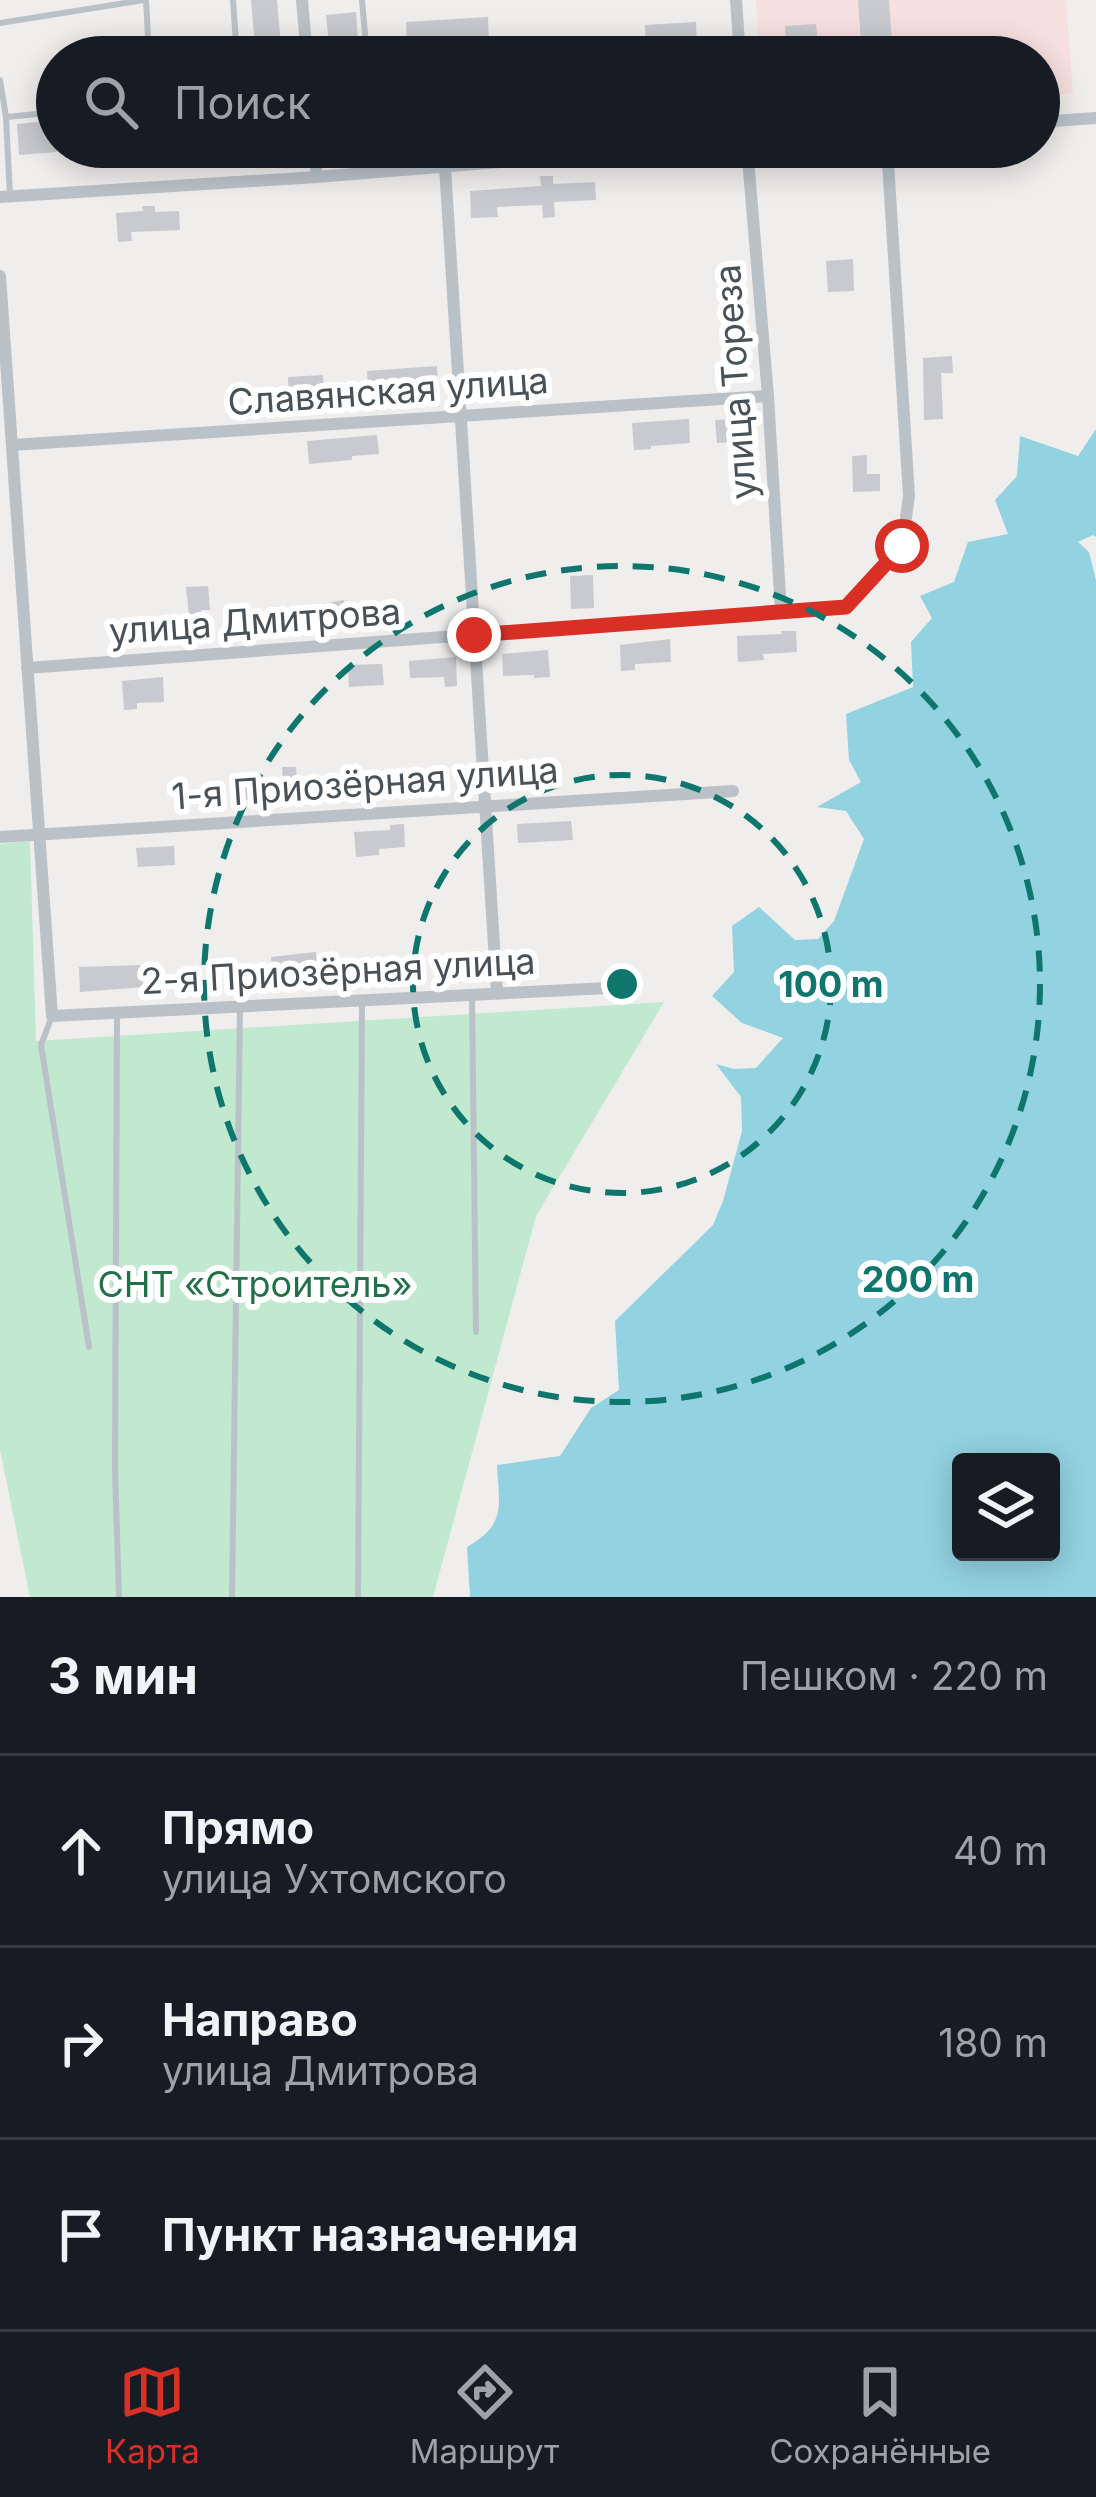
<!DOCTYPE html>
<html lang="ru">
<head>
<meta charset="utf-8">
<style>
  :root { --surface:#171b24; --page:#242831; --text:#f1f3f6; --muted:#9ea1a6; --line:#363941; --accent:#d93025 }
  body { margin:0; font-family:Inter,sans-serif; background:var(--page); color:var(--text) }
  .controls { position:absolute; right:36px; bottom:36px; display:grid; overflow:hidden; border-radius:12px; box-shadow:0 6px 30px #0003 }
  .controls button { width:108px; height:108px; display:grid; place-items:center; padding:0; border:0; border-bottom:3px solid var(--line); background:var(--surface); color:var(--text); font:60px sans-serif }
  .stop { position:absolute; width:36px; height:36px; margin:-27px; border:9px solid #d93025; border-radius:50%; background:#fff }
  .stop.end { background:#d93025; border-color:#fff; box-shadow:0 3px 12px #0008 }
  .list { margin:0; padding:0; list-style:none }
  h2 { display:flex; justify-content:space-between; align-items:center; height:156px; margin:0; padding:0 48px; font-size:51px }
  h2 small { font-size:39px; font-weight:400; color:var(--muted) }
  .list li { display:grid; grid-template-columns:78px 1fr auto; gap:36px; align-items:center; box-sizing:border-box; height:192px; padding:0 48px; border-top:3px solid var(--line) }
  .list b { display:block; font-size:45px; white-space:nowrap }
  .list p { margin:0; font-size:39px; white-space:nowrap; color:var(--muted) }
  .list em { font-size:39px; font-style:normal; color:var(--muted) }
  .icon { flex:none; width:66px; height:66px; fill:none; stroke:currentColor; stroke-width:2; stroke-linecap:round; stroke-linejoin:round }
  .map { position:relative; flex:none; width:1096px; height:1597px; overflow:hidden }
  .search { position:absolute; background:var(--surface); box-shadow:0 6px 30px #0003; left:36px; right:36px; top:36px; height:132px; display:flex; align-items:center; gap:30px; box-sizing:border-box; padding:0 42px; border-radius:66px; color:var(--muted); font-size:45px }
  .sheet { height:732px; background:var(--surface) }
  nav { display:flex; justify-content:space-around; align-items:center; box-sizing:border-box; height:168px; border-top:3px solid var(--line); background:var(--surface); font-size:33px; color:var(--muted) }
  nav a { display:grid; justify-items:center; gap:6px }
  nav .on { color:var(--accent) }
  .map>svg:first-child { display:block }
  .medical { fill:#f7e1e0 }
  .green { fill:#c0e9cf }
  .water { fill:#92d2e1; fill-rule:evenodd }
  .building { fill:#c8cacf }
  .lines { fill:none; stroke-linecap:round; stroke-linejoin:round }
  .service { stroke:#bac2c8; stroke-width:6 }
  .minor { stroke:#bac2c8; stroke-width:12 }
  .route { stroke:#d93025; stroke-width:15 }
  .ring { fill:none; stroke:#0f766e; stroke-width:6; stroke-dasharray:21 15 }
  .labels { text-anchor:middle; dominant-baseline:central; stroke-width:12; stroke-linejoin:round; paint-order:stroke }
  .street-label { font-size:36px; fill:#485158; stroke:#fff }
  .park-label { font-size:36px; fill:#217048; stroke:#fff }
  .centre { fill:#0f766e; stroke:#fff; stroke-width:6 }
  .ring-label { font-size:36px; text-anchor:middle; font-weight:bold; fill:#0f766e; stroke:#fff; stroke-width:12; stroke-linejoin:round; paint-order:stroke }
</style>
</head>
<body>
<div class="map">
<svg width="1096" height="1597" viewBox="0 0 1096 1597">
  <rect width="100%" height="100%" fill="#f0eded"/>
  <!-- medical -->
  <path class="medical" d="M756,0H1066L1073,93L1039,96V57H760Z"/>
  <!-- green -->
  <path class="green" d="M30,841L36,1041L664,1002L536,1216L433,1597H30L0,1450V844Z"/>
  <!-- water -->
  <path class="water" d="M1096,429V537L1093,535L1078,542L1089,552L1096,580V1597H470L467,1547C507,1524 499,1506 497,1465L560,1456L591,1408L619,1390L615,1321L713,1225L723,1201L742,1131L741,1097L716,1064L734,1069L756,1068L783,1038L742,1023L712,996L734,972L732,926L759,907L795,940L818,939L834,921L864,839L846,811L817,807L861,782L849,760L846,714L913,687L911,642L932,618L920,596L954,582L968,542L1008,534L995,500L1017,476L1020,436L1078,456ZM961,1462H1051V1552H961Z"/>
  <!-- building -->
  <path class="building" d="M251,0H277L282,57H256Z
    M858,0H889L893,57H862Z
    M356,12L359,53L330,55L326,15Z
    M488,17L489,45L407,50L406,22Z
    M696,22L697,47L646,49L645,25Z
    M816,24L819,57H787L785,26Z
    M57,120V152L19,155L17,124Z
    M540,176H553V184L595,182L596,200L554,202L555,217L543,218L542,205L497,207L498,217L471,218L470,191L541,186Z
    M142,206H155V212L179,211L180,230L131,232L132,241L118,242L116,213L143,211Z
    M853,259L854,291L828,292L826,261Z
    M952,356L953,373H941L943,419L924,420L923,358Z
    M437,366L438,391L368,393L367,371Z
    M323,375L324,397L289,399L288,377Z
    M689,419L690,443L651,446V449L634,450L632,423Z
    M735,419L736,427L754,426L755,446L741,447V442L717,443L715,420Z
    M377,435L379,454L352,456V460L309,464L307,441Z
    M867,455V474H880V491L853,492L852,456Z
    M593,575L594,608L571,609L570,576Z
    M208,586L210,610H201L202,635H191L186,587Z
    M344,600L346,626L326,627V629L312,631L310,606Z
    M781,631H796L797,652L763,654L764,660L738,662L737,636L782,634Z
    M670,639L671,662L635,664V670L621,671L620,645Z
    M548,650L550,677L534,678V675L503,676L502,654Z
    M456,657L457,686L445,687L444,677L410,678L409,661Z
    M382,664L384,685L349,687L348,665Z
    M163,677L164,702L137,703V709L124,710L122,681Z
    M282,767H296L298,796L276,798V806L263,807L262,799L234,801L232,776L250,775L251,783L283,781Z
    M571,821L573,840L518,843L517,824Z
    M404,824L405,847L379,849V855L356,857L354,832L390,830V825Z
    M174,846L175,865L138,867L136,848Z
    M316,952L317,975L273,980L271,957Z
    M143,965L144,987L80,992L79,967Z"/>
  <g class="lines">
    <!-- service -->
    <path class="service" d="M146,0L149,54L147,57
      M233,0L237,57
      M362,0L367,57
      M0,23L144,0
      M0,80L6,117L10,196
      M7,117L57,112
      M472,995L476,1332
      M52,1016L41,1045L89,1347
      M117,1016L115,1470L119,1597
      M232,1597L240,1007
      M358,1597L362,1004"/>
    <!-- minor -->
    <path class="minor" d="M302,0L307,57
      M736,0L740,57
      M1039,122L1096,118
      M314,147L317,177
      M747,147L768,396L781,612
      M445,167L497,993
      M0,197L317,177L682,147
      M0,276L52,1016L628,987
      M12,445L768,396
      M27,668L846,607L902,546L909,496L887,147
      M0,837L733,791"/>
  </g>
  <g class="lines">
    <!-- route -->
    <path class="route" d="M474,635L846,607L902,546"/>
  </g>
  <!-- distance rings -->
  <g class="ring">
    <circle cx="622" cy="984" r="209"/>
    <circle cx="622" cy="984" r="418"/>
  </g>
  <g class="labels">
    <!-- street labels -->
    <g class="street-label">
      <text transform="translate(735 382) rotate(-94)">улица Тореза</text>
      <text transform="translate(388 391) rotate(-4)">Славянская улица</text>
      <text transform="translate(255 621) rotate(-4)">улица Дмитрова</text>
      <text transform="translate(365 783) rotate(-4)">1-я Приозёрная улица</text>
      <text transform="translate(338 971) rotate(-3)">2-я Приозёрная улица</text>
    </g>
    <!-- park labels -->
    <g class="park-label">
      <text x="255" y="1284">СНТ «Строитель»</text>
    </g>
  </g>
  <circle cx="622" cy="984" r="18" class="centre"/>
  <g class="ring-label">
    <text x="831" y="997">100 m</text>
    <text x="918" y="1292">200 m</text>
  </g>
</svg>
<div class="controls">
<button><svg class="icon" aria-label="layers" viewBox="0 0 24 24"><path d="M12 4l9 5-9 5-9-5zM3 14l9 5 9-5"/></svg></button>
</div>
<div class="stop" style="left:902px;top:546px"></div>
<div class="stop end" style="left:474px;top:635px"></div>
<div class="search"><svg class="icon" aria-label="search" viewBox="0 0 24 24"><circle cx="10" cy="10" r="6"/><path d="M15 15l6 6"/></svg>Поиск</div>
</div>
<section class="sheet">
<h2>3 мин<small>Пешком · 220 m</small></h2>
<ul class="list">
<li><svg class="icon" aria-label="ahead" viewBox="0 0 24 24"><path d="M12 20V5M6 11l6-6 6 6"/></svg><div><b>Прямо</b><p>улица Ухтомского</p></div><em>40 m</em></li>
<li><svg class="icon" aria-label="right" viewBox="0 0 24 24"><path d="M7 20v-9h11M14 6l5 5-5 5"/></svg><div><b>Направо</b><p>улица Дмитрова</p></div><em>180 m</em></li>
<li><svg class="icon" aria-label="arrive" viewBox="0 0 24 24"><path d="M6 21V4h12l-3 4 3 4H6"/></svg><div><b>Пункт назначения</b></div></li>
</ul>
</section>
<nav>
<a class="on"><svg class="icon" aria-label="map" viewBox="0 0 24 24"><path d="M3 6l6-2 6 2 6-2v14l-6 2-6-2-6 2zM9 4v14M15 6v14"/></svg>Карта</a>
<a><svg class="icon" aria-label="directions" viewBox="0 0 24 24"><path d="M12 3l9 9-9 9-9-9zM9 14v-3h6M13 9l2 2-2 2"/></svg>Маршрут</a>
<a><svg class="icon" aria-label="saved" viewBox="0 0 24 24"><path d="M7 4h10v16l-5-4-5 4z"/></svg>Сохранённые</a>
</nav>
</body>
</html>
